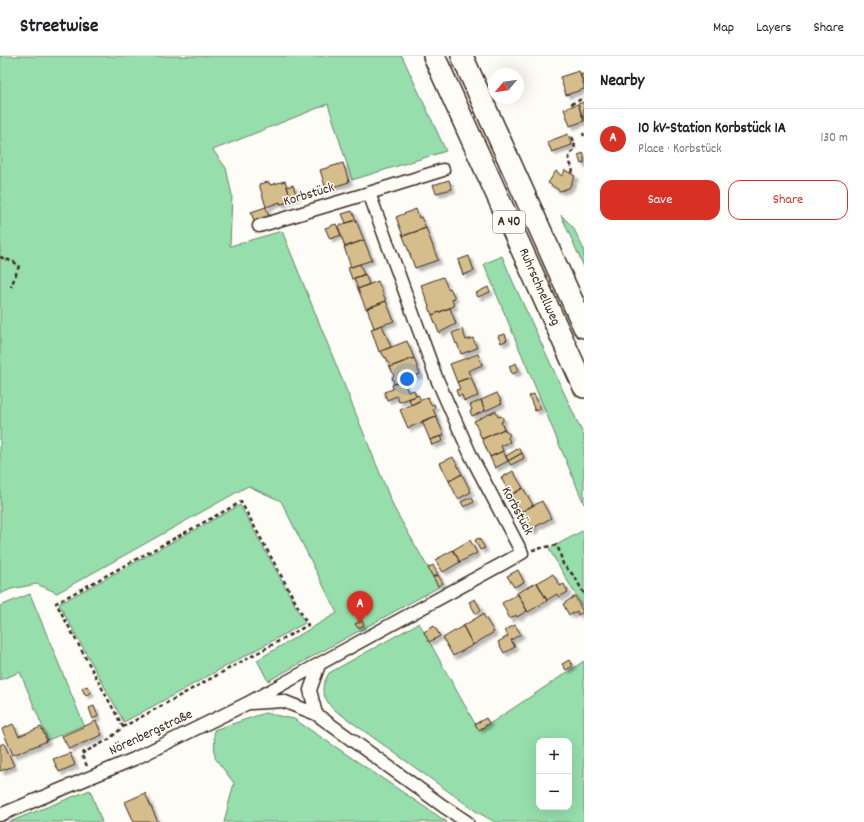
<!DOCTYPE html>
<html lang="en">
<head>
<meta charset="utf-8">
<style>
  :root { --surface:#fff; --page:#f2f2f2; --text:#202124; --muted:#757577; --line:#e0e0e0; --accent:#d93025 }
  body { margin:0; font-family:Dekko,sans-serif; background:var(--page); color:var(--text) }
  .controls { position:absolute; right:12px; bottom:12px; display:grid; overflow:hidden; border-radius:8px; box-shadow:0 4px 16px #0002 }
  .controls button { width:36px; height:36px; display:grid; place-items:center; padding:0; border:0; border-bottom:1px solid var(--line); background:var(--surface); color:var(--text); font:20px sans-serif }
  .compass { position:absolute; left:488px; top:12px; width:36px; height:36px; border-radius:50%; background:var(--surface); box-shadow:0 4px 16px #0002; rotate:241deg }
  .you { position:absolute; left:407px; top:323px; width:14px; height:14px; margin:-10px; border:3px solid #fff; border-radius:50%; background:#1a73e8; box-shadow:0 0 0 6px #1a73e833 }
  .badge { display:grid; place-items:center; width:26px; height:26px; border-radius:50%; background:var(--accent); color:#fff; font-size:13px; font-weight:700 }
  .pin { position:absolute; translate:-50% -33px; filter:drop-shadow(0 1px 2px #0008) }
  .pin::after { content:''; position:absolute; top:21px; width:14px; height:12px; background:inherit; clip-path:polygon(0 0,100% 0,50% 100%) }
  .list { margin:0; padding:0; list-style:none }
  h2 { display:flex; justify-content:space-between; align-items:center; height:52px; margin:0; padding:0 16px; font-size:17px }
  h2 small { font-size:13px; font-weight:400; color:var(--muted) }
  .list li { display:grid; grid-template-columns:26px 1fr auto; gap:12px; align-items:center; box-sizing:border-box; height:60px; padding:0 16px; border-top:1px solid var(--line) }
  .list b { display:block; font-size:15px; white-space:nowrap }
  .list p { margin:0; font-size:13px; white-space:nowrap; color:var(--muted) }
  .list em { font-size:13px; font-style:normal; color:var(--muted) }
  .actions { display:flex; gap:8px; padding:12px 16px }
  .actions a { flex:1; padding:9px 0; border:1px solid var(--accent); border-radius:12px; text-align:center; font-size:14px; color:var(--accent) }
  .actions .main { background:var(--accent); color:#fff }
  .map { position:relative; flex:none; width:584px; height:766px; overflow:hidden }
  header { display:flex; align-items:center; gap:24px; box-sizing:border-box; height:56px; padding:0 20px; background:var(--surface); border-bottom:1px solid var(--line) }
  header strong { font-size:19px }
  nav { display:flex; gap:22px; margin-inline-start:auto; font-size:14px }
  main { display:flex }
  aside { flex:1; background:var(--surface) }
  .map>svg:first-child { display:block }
  .green { fill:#96deac; stroke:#688465; fill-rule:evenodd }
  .building { fill:#d5bd8c; stroke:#3b2a1e; filter:url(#shadow) }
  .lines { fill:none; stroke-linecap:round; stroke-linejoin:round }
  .street-casing { stroke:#3b2a1e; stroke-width:15 }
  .highway-casing { stroke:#3b2a1e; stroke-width:24 }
  .path { stroke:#3b2a1e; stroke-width:2.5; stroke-dasharray:4 3; stroke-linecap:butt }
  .street { stroke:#fdfcf7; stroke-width:12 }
  .highway { stroke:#fdfcf7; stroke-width:21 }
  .labels { text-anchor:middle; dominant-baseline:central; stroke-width:3; stroke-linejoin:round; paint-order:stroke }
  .shield { fill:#fdfcf7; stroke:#75695f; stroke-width:1 }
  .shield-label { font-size:13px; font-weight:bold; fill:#3b2a1e }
  .street-label { font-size:14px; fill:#3b2a1e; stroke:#fdfcf7 }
</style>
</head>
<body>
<header>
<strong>Streetwise</strong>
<nav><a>Map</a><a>Layers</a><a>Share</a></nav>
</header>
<main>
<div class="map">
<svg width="584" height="766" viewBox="0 0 584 766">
  <defs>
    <filter id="shadow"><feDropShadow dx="3.5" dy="3.5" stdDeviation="1" flood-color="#0004"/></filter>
  </defs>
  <rect width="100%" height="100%" fill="#fdfcf7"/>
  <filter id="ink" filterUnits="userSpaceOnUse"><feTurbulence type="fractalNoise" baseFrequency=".025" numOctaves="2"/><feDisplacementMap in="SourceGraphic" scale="8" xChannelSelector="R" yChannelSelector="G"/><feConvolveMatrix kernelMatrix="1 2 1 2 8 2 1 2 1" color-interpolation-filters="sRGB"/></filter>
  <g filter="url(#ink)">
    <!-- green -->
    <path class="green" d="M0,0H402L446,95L352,124L328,48L213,94L226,112L232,139L230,190L282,175L394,452L439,531L268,625L257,604L337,557L281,445L248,430L57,537L37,528L11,533L0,538Z
      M561,159L573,171L584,194V211Z
      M502,200L513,226L584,380V448L484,208Z
      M240,449L305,567L124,666L59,548Z
      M584,474V553L549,493Z
      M30,538L84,669L48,684L20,616L0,624V550Z
      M419,567L479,675L584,605V766H495L477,756L332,652C321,637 320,633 329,617ZM539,685H569V751H539Z
      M265,657L294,663L447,766H224L234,727L215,702L214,674Z
      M90,734L102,766H9Z"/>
    <!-- building -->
    <path class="building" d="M579,15L584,29V33L566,39L560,21Z
      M584,18V25H583L580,19Z
      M584,46V65L578,48Z
      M578,48L584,65L570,70L564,53Z
      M568,78L572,89L552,96L547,86Z
      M584,97V107L581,108L578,99Z
      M343,107L349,126L326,133L320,114Z
      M565,114L575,120L569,132L560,135L548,127L556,115L562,120Z
      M449,124L452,133L436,137L433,129Z
      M285,125L291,143L285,145L286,147L280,148V146L266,151L259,128L269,126L270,129Z
      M293,129L297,141L291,142L287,131Z
      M266,151L269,161L254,165L251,156Z
      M416,153L419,162L421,161L426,172L403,180L396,161Z
      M352,155L356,164L346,167L342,158Z
      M356,164L364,184L345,191L338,170Z
      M336,168L341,179L330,183L325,172Z
      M426,172L438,204L415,212L403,180Z
      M364,184L372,204L351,211L344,191Z
      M469,200L474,215L463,219L458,204Z
      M360,208L364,219L352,223L348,212Z
      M365,218L369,228L358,233L354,222Z
      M443,221L448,233L450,232L455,242L452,243L454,250L432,259L421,229Z
      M378,225L386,245L366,253L358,233Z
      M488,231L490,236L478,241L476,237Z
      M386,245L394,265L374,272L367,252Z
      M450,252L456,268L439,277L432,259Z
      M382,269L391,291L379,296L371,273Z
      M462,273L466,284L473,282L477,292L461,298L457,287L456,288L452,277Z
      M505,278L507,284L501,287L498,280Z
      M407,285L414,302L390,311L386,301L385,302L381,295Z
      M478,298L482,309L468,315L471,321L457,326L450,308Z
      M414,302L420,318L394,328L392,321L394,320L390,311Z
      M516,307L519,315L512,318L509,310Z
      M471,321L478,340L464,345L462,339L458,340L456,334L460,333L457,326Z
      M403,325L408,336L414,334L416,340L399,346L397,340L387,344L384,336L393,333L392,329Z
      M497,337L502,347L485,355L481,344Z
      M534,338L541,353L535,355L529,340Z
      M418,339L421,344L411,349L409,343Z
      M428,341L431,349L434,348L435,351L433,353L436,360L408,372L400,354Z
      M481,344L485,355L472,360L470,355L472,354L470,349Z
      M496,355L498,361L501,360L503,362V365L501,366L504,373L482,383L474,365Z
      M436,360L444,379L430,384L422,365Z
      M504,373L506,376L510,378L508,382L510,386L501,390L503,395L490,401L482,383Z
      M441,380L443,385L432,389L430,384Z
      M519,392L522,397L508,405L506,400Z
      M503,395L508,405L495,412L490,401Z
      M522,397L524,402L511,409L508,405Z
      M453,401L462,418L449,425L440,407Z
      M513,415L523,432L511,439L501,422Z
      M462,418L471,436L458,443L449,425Z
      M523,432L533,449L521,456L511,439Z
      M472,441L474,446L464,451L461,446Z
      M542,445L551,462L535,471L536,472L530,476L521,456Z
      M479,482L485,492L480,494L475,484Z
      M470,484L477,497L460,506L453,494Z
      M453,494L460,506L443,516L435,504Z
      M433,509L438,519L433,521L428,512Z
      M518,514L524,526L514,531L507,520Z
      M553,518L560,530L564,528L568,536L559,541L557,538L547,544L537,527Z
      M438,519L443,527L438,530L433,521Z
      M537,526L547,545L528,556L517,537Z
      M518,538L527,555L517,561L516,559L510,563L502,547Z
      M575,540L583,556L578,559L577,555L569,559L563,548Z
      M475,543L481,554L476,558L469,546Z
      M483,558L494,576L473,589L463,570Z
      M362,565L364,569L358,572L355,568Z
      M515,569L521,578L511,584L515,591L504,597L498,586L508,580L505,574Z
      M434,570L440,580L429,586L424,576Z
      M463,570L473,589L453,600L443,582Z
      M569,604L573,610L566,614L562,608Z
      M87,630L91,637L85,639L82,632Z
      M94,650L98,660L93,663L89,652Z
      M486,662L489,667L479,674L475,668Z
      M96,665L102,679L69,693L62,680Z
      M13,668L19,680L41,671L47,685L13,699L2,673Z
      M4,687L14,710L0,715V689Z
      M70,697L75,709L59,716L53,703Z
      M145,737L158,766H134L125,746Z"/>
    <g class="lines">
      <defs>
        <path id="street" d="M369,137L443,114
          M251,647L283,645L316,658L443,750L467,766
          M316,658L310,634L319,609
          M0,759L134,703L248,647L522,497L472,402L436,321L369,137L259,170"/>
        <path id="highway" d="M434,0L584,331
          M462,0L584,271"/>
      </defs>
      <!-- street casing -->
      <use href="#street" class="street-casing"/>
      <!-- highway casing -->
      <use href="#highway" class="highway-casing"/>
      <!-- path -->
      <path class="path" d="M571,48L584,42
        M583,77L584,80
        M572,81C580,97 567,95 569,105C571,110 574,111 572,117
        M0,201L14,206L19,210L11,231
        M532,494L556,489L559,494L563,508L575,521L584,538
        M87,710L81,698L108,684L123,671L308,569L241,446L56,547L123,671"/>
      <!-- street -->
      <use href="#street" class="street"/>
      <!-- highway -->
      <use href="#highway" class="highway"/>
    </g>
  </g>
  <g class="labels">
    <!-- shield labels -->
    <rect class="shield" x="493" y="155" width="32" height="22" rx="3"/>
    <g class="shield-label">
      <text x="509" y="166">A 40</text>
    </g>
    <!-- street labels -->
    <g class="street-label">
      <text transform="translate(309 139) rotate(-17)">Korbstück</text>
      <text transform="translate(539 231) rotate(66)">Ruhrschnellweg</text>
      <text transform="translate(517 455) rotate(62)">Korbstück</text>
      <text transform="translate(151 677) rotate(-25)">Nörenbergstraße</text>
    </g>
  </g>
</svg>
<div class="controls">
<button>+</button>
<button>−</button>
</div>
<svg class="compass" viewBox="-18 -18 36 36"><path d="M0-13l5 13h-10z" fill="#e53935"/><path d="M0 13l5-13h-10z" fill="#757577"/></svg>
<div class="you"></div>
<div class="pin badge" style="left:360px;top:568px">A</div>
</div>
<aside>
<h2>Nearby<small></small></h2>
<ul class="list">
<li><span class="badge">A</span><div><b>10 kV-Station Korbstück 1A</b><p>Place · Korbstück</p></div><em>130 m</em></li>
</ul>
<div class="actions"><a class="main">Save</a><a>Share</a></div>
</aside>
</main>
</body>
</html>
